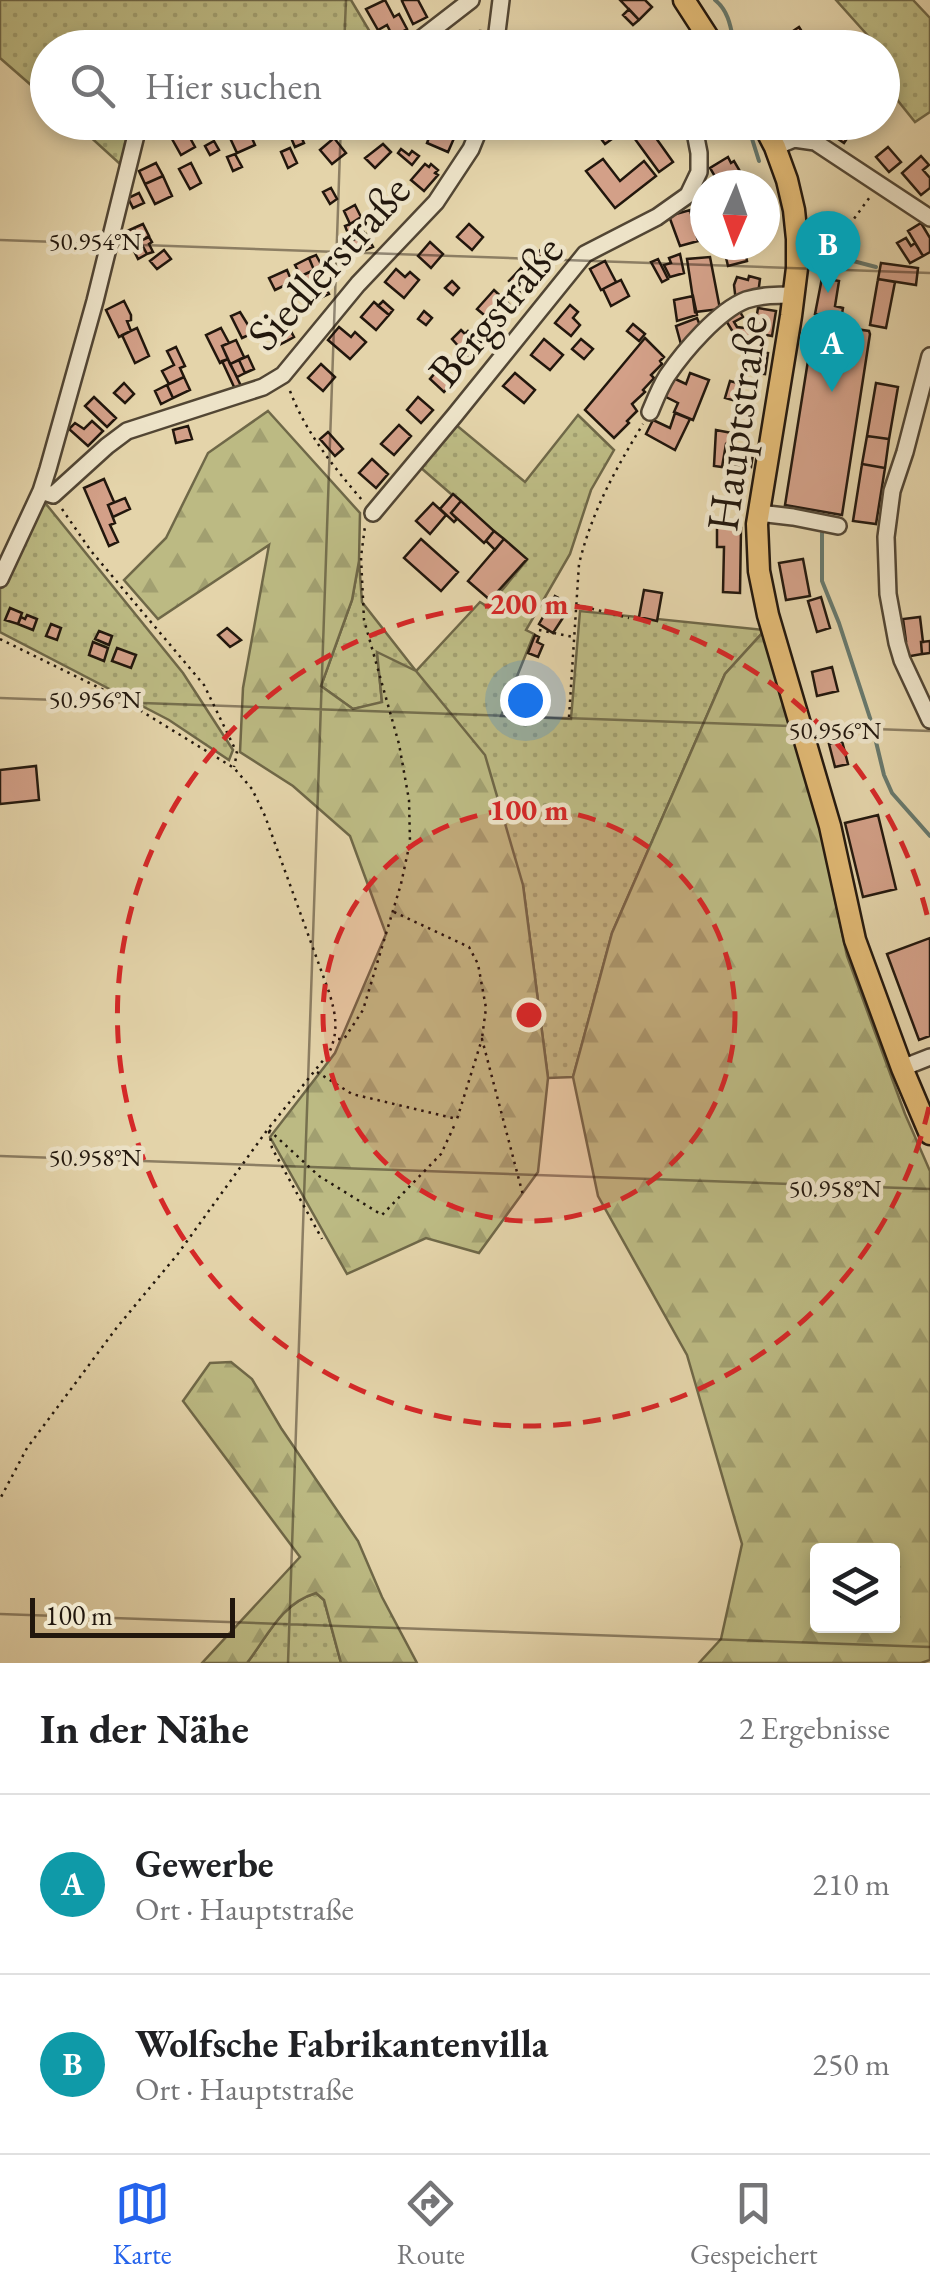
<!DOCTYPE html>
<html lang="de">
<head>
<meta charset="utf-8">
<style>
  :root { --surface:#fff; --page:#f6f6f6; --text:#202124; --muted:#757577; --line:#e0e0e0; --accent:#2563eb }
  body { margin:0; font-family:"EB Garamond",serif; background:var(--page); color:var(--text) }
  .controls { position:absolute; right:30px; bottom:30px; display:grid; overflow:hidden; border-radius:10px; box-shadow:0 5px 15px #0003 }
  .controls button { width:90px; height:90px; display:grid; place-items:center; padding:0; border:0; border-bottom:2px solid var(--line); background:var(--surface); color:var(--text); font:50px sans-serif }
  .compass { position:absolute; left:690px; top:170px; width:90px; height:90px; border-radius:50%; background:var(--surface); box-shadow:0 5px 15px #0003; rotate:182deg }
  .scale { position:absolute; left:30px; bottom:25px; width:205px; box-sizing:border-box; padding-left:10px; border:5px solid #22170d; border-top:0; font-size:28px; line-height:35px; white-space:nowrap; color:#22170d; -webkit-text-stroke:8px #ede3c8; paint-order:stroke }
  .you { position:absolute; left:525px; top:700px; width:35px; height:35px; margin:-25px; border:8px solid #fff; border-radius:50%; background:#1a73e8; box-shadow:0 0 0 15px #1a73e833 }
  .badge { display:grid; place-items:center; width:65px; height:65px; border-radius:50%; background:var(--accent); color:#fff; font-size:32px; font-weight:700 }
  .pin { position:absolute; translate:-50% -82px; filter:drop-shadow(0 2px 5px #0008) }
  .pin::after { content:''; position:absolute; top:52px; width:35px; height:30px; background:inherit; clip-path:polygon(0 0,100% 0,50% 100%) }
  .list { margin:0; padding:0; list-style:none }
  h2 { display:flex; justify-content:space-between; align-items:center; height:130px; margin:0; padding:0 40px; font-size:42px }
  h2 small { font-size:32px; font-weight:400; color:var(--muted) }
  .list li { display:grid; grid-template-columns:65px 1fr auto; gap:30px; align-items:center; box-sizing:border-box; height:180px; padding:0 40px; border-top:2px solid var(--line) }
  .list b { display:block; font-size:38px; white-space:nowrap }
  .list p { margin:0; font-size:32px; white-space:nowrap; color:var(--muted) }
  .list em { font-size:32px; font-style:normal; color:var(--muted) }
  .icon { flex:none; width:55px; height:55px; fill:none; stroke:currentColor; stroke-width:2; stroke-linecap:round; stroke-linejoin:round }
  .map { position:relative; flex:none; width:930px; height:1663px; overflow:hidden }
  .search { position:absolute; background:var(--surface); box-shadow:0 5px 15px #0003; left:30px; right:30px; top:30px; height:110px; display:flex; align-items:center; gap:25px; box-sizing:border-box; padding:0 35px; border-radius:55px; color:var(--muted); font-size:38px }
  .sheet { height:490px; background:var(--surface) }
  nav { display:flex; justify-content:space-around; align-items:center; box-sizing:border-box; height:140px; border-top:2px solid var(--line); background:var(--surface); font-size:28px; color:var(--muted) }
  nav a { display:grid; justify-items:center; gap:5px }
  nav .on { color:var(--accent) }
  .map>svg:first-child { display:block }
  .grass { fill:url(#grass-dots); stroke:#6f6848; stroke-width:2.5 }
  .forest { fill:url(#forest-firs); stroke:#6f6848; stroke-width:2.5; fill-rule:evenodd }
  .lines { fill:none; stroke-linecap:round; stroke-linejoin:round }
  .stream { stroke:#67786c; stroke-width:4 }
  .building { fill:#d3a088; stroke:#22170d; stroke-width:2.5 }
  .minor-casing { stroke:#524634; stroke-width:20 }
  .major-casing { stroke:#22170d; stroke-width:25 }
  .path { stroke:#22170d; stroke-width:2.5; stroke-dasharray:2.5 5; stroke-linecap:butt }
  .minor { stroke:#ede3c8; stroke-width:15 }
  .major { stroke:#e2ba75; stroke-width:20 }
  .ticks { fill:none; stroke:#22170d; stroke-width:2.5; stroke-opacity:0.45 }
  .ring { fill:none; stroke:#d62828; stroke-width:5; stroke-dasharray:18 12 }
  .labels { text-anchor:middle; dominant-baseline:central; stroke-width:9; stroke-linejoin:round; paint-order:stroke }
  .street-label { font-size:45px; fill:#22170d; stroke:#ede3c8 }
  .ticks-label { font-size:25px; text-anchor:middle; fill:#22170d; stroke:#ede3c8; stroke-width:9; stroke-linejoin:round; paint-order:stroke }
  .centre { fill:#d62828; stroke:#ede3c8; stroke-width:5 }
  .ring-label { font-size:30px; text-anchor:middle; font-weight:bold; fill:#d62828; stroke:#ede3c8; stroke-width:9; stroke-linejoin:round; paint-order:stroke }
</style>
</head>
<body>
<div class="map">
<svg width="930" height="1663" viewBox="0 0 930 1663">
  <defs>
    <pattern id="grass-dots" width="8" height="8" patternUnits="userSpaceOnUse" patternTransform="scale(2.5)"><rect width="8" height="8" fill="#bcba83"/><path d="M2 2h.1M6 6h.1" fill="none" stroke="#a19f70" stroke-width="1.8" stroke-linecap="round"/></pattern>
    <pattern id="forest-firs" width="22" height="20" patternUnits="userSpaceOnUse" patternTransform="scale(2.5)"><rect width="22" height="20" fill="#bcba83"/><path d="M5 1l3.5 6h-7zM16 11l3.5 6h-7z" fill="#a19f70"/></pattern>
  </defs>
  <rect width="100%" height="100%" fill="#e4d4aa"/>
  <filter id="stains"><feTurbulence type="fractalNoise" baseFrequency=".002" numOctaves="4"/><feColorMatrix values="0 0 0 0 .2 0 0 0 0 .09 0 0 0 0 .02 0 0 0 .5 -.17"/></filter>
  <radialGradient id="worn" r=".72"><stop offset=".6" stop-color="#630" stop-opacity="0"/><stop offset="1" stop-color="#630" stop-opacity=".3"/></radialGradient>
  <!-- grass -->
  <path class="grass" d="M0,0H351L379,47L48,48L47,99L0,58Z
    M836,0H913L930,18V112L915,122L883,82V67L889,60L883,52L882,48L878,47Z
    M75,123H132L120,164Z
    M578,415L614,450L591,490L570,554L526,630L534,634L501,716L571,719L580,611L765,630L725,674L612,933L573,1077L548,1078L523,885L377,653L382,703L353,709L321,686L352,600L359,561L362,602L416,671L480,602L488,607L527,560L420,467L455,424L525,482Z
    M42,499L183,673L233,750L229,760L169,720L0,632V589Z
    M316,1593L324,1600L341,1663H247C268,1636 280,1604 316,1593Z"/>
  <!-- forest -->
  <path class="forest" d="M268,411L360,513L359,561L352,600L321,686L353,709L382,702L377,652L416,671L485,755L523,885L548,1078L538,1172L479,1253L426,1238L347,1274L270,1137L335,1053L386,934L350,836L293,786L240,752L243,688L269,545L158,619L124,580L166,538L208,453Z
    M765,630L826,838L831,880L847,956L905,1114L930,1171V1660L921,1663H699L721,1639L742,1544L687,1355L598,1196L573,1077L612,933L725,674ZM818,1550H892V1626H818Z
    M231,1362L252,1379L281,1428L358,1541L382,1597L417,1663H341L324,1600L316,1593C280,1604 268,1636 247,1663H202L300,1557L183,1401L210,1363Z"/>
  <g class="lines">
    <!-- stream -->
    <path class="stream" d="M715,0C730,12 731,30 735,48
      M748,126L759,161
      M815,251L876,267
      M822,533V581L839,623L871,721L884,775L892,793L930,836"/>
  </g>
  <!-- building -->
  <path class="building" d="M385,0L394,17L399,14L407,29L393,37L387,25L378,30L366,9Z
    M404,0H418L427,17L413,24L402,1Z
    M620,0H645L652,7L639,20Z
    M629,9L639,20L633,25L623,15Z
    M799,27L806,38L793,48H787L781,39Z
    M480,31L491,32L489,44L479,42Z
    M570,32L583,48H560L556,43Z
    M642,32L653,45L650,48H641L634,40Z
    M761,32L772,48H745L743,44Z
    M547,36L555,46L532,48Z
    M182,122H188L194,133L189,136L195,147L181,155L167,130Z
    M229,122H245L255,145L237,153L224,125Z
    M607,122H616L623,131L605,144L595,131Z
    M828,122H840L852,131L844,143L823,129Z
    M646,124L673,162L659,172L632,135Z
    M297,127L304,143L295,147L288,131Z
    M433,127L455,136L448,152L427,143Z
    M334,138L346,153L332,164L320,150Z
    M214,141L219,150L210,155L205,146Z
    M383,144L391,152L375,168L365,158Z
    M888,147L901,162L889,172L876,157Z
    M290,148L297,163L288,168L281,152Z
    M401,149L409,155L412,151L419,156L412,165L398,153Z
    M235,154L242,167L233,171L227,157Z
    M921,156L929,165L923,170L930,178V188L921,195L902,173Z
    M728,157L731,163L734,161L741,173L738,174L742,180L734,185H720L710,168Z
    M603,159L620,181L644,161L656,176L615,208L586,171Z
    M156,163L163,176L145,184L139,171Z
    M191,163L201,183L190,189L179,169Z
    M425,164L429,167L431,164L438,170L435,173L438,175L424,191L411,180Z
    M163,176L172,196L155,204L145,184Z
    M705,184V207H704L696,194L701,191L699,188Z
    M331,188L337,199L330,204L323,192Z
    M770,190L776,207L766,211L769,220L765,222V192Z
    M139,193L144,203L133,208L128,198Z
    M355,205L361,217L350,224L344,211Z
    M690,210L698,241L680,246L669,216Z
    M356,221L365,234L357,238L350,224Z
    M921,223L930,238V252L923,256L908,231Z
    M143,224L149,236L140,241L134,228Z
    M350,224L357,238L351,241L345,226Z
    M469,224L483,237L472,250L457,237Z
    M134,228L140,241L131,245L125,232Z
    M366,234L373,247L364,251L357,238Z
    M149,237L152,242L149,244L153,252L147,254L140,241Z
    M357,238L364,251L355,255L348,242Z
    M906,238L911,246L915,243L923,256L910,263L897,243Z
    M140,241L147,254L138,259L131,245Z
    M548,241L561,252L550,265L537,254Z
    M430,242L443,254L431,268L418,256Z
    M723,245H744L747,261L728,266Z
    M164,250L171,259L157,269L150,261Z
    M680,254L684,273L670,277L664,265L671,263L669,258Z
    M316,255L322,266L314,270L309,258Z
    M710,257L720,309L695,312L687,259Z
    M309,258L314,270L301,276L295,265Z
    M658,259L668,279L662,282L651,262Z
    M605,261L616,282L601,290L590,269Z
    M881,263L918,268L916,285L878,279Z
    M521,268L535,280L523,293L509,281Z
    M396,269L405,277L410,272L419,280L404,298L385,282Z
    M287,270L292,282L275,290L269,278Z
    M314,270L320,282L306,290L299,277Z
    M749,276L760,279L758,294L736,302L734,285L737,277L748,280Z
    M822,278L839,281L835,306L843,308L841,319L815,314Z
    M878,279L895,282L886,328L870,325Z
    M621,280L629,296L611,306L603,289Z
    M322,281L329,294L320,298L314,286Z
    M452,281L459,288L453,295L445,288Z
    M314,286L320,298L312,303L306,290Z
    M494,290L511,306L495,324L477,309Z
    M693,296L697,315L677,321L674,300Z
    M124,301L131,315V320L127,321L131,331L119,337L106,310Z
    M383,301L393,310L389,315L378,306Z
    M374,302L389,315L376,330L361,317Z
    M570,305L578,312L573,318L580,325L571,336L555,323Z
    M758,308L776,311L772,336L754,333Z
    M739,310L743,317L734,322L737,327L754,329L753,340L736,337L725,319Z
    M424,311L432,318L426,325L418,319Z
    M240,312L253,333L242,338L231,316Z
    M697,318L701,328L682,348L676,326Z
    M814,323L869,331L870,334L842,515L785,505Z
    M287,324L294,337L285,342L279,328Z
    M633,324L645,334L639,341L627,331Z
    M339,327L351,337L355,332L366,342L350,359L328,340Z
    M137,328L149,356L135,363L122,335Z
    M221,328L229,343L222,346L228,359L220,363L206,335Z
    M279,328L285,342L277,346L270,332Z
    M461,330L465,334L468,331L483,344L469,358L452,339Z
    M645,338L664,357L660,361L662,364L651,375L654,378L643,390L645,392L632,404L637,411L627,421L629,423L614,438L585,410Z
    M544,339L563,355L550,370L531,355Z
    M581,339L593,349L584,359L572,349Z
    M236,340L244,357L230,364L222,346Z
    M176,347L185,366L180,368L184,377L169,384L162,371L174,365L167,351Z
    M752,351L768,353L765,374L749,372Z
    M248,356L254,369L245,373L239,360Z
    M228,359L241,386L235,389L222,361Z
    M239,360L245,373L237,377L230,364Z
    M321,364L335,377L323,391L308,378Z
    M441,366L456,379L444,392L430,379Z
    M515,373L535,390L524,403L503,386Z
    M690,373L709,380L693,420L674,412L678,403L662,395L671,377L686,384Z
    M184,377L190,390L173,398L167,385Z
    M730,381L741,384L736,401L725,398Z
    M124,383L134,394L125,403L114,393Z
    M876,383L898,387L889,439L867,436Z
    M167,385L173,398L161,404L155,391Z
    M94,397L116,418L107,427L85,406Z
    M418,397L433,410L421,423L407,410Z
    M675,413L690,419L675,450L646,434L653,420L670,428Z
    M92,421L103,431L88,446L69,429L75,423L84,429Z
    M399,425L411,436L394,455L381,444Z
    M188,426L192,439L176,443L173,430Z
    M716,430L737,434L734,446L726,444L722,467L714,466Z
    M328,432L343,449L335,456L320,439Z
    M867,436L889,439L885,468L862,464Z
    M735,445L754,448L751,467L732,464Z
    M372,459L388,474L376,488L359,473Z
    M862,464L885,468L876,524L853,521Z
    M104,479L114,502L108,505L115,523L110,525L118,542L109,546L84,488Z
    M453,494L461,501L451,513L457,519L454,522L440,509Z
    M125,498L130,509L113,517L108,505Z
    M461,501L494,531L484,543L451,513Z
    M433,503L446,515L430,534L416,521Z
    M717,527L741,528L740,593L723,592L724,547H717Z
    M494,531L504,539L495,550L486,541Z
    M421,539L458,572L441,591L404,558Z
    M504,539L527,559L490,600L468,581Z
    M803,559L810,596L786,600L779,563Z
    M644,590L662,593L657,621L639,617Z
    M555,596L568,603L563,611L566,613L553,633L539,624Z
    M821,597L830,628L817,632L808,601Z
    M10,608L22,613L18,624L5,620Z
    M27,615L37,619L33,630L18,624L21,617L25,619Z
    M920,617L923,642H921L922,654L905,657L902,641H906L903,619Z
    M51,624L61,628L57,640L46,636Z
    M227,628L241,640L230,647L218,635Z
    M99,631L112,636L109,645L95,639Z
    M535,635L539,637L537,642L543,645L538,657L528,653Z
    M930,641V653L922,654L921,642Z
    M93,642L108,648L104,661L89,655Z
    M117,648L136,655L131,668L112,661Z
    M832,667L838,691L817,696L812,672Z
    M842,741L848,764L835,767L829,744Z
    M36,766L39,800L0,804V770Z
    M878,815L896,889L863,897L845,823Z
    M930,938V1036L919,1040L887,954Z"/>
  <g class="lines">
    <defs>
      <path id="minor" d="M409,48L471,0
        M495,48L501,0
        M775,147L794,139L815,142L930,218
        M930,356L905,452L892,491L886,537L888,594L897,643L902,660L930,720
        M650,412C655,400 660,387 667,376C684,351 718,311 746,300C762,295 777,295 793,295
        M41,491L53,495L107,446L127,431L263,387L283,375L358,284L436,202L471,149L482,122
        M373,513L455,415L585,254L657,217L688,195L699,172V153L693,122
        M759,513L793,517L838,526
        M0,579L41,491L48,469L95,301L137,131L146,122
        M902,1068L930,1057"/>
      <path id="major" d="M684,0L715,48
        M762,122L775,147L787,180L794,210L797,239V268L791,316L757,524L759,571L768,615L830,826L855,940L902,1068L930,1134"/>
    </defs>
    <!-- minor casing -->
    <use href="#minor" class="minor-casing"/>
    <!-- major casing -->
    <use href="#major" class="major-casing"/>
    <!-- path -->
    <path class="path" d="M812,222L850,224L870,197
      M290,391C306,433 333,466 362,500
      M62,509L91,551L204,685L237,753L234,767
      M577,605L629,618
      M539,630L573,637
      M0,639L120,698L234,768L252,789L265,816L329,992C336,1015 339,1031 329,1053L268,1129L177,1255L118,1326L27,1448L0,1499
      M569,717L579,564C592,511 615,470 643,424
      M394,912L469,947L478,964L486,1008L482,1038
      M338,1039H344L363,1010L401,884L410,842L409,800L399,744L364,620L361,557L365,526
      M317,1072L352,1094L457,1119L482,1039L523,1195
      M269,1130L319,1176L382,1215L441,1154L456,1122
      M269,1131L272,1148L322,1239"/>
    <!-- minor -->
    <use href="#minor" class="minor"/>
    <!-- major -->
    <use href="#major" class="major"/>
  </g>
  <!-- ticks -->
  <path class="ticks" d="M344,48L346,0M0,240L930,273M0,698L930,731M0,1156L930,1189M0,1614L930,1647M288,1663L341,122"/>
  <!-- distance rings -->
  <circle cx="529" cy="1015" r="206" fill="#d62828" fill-opacity=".12"/>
  <g class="ring">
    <circle cx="529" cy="1015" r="206"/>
    <path d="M929 1107A411 411 0 1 1 929 923"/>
  </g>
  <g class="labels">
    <!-- street labels -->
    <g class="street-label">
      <text transform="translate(328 262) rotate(-48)">Siedlerstraße</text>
      <text transform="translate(495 310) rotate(-50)">Bergstraße</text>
      <text transform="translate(736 423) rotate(-82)">Hauptstraße</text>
    </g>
  </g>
  <g class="ticks-label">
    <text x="95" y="250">50.954°N</text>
    <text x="95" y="708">50.956°N</text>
    <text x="835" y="739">50.956°N</text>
    <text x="95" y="1166">50.958°N</text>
    <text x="835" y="1197">50.958°N</text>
  </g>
  <circle cx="529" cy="1015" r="15" class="centre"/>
  <g class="ring-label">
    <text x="529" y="614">200 m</text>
    <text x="529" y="820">100 m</text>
  </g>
  <rect width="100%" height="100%" filter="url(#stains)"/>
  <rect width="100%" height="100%" fill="url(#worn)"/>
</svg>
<div class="controls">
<button><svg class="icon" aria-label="layers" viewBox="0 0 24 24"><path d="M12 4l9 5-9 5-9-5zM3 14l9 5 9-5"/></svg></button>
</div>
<svg class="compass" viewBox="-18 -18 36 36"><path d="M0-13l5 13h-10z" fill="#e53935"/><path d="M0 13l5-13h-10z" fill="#757577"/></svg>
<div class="scale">100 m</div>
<div class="you"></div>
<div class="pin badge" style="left:832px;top:392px;background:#0f9aa8">A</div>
<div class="pin badge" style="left:828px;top:293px;background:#0f9aa8">B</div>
<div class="search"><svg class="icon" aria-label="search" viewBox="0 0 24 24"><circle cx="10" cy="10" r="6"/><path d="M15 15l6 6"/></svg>Hier suchen</div>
</div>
<section class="sheet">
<h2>In der Nähe<small>2 Ergebnisse</small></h2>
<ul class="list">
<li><span class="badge" style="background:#0f9aa8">A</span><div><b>Gewerbe</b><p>Ort · Hauptstraße</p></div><em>210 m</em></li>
<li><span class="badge" style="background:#0f9aa8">B</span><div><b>Wolfsche Fabrikantenvilla</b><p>Ort · Hauptstraße</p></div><em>250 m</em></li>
</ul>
</section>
<nav>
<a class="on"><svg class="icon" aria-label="map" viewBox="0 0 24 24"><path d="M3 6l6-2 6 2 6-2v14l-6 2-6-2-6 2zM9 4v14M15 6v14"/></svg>Karte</a>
<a><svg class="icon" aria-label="directions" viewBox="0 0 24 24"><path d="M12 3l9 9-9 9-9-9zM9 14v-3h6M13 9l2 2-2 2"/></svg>Route</a>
<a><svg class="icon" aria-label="saved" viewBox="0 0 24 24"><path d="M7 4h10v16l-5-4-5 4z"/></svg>Gespeichert</a>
</nav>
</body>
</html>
